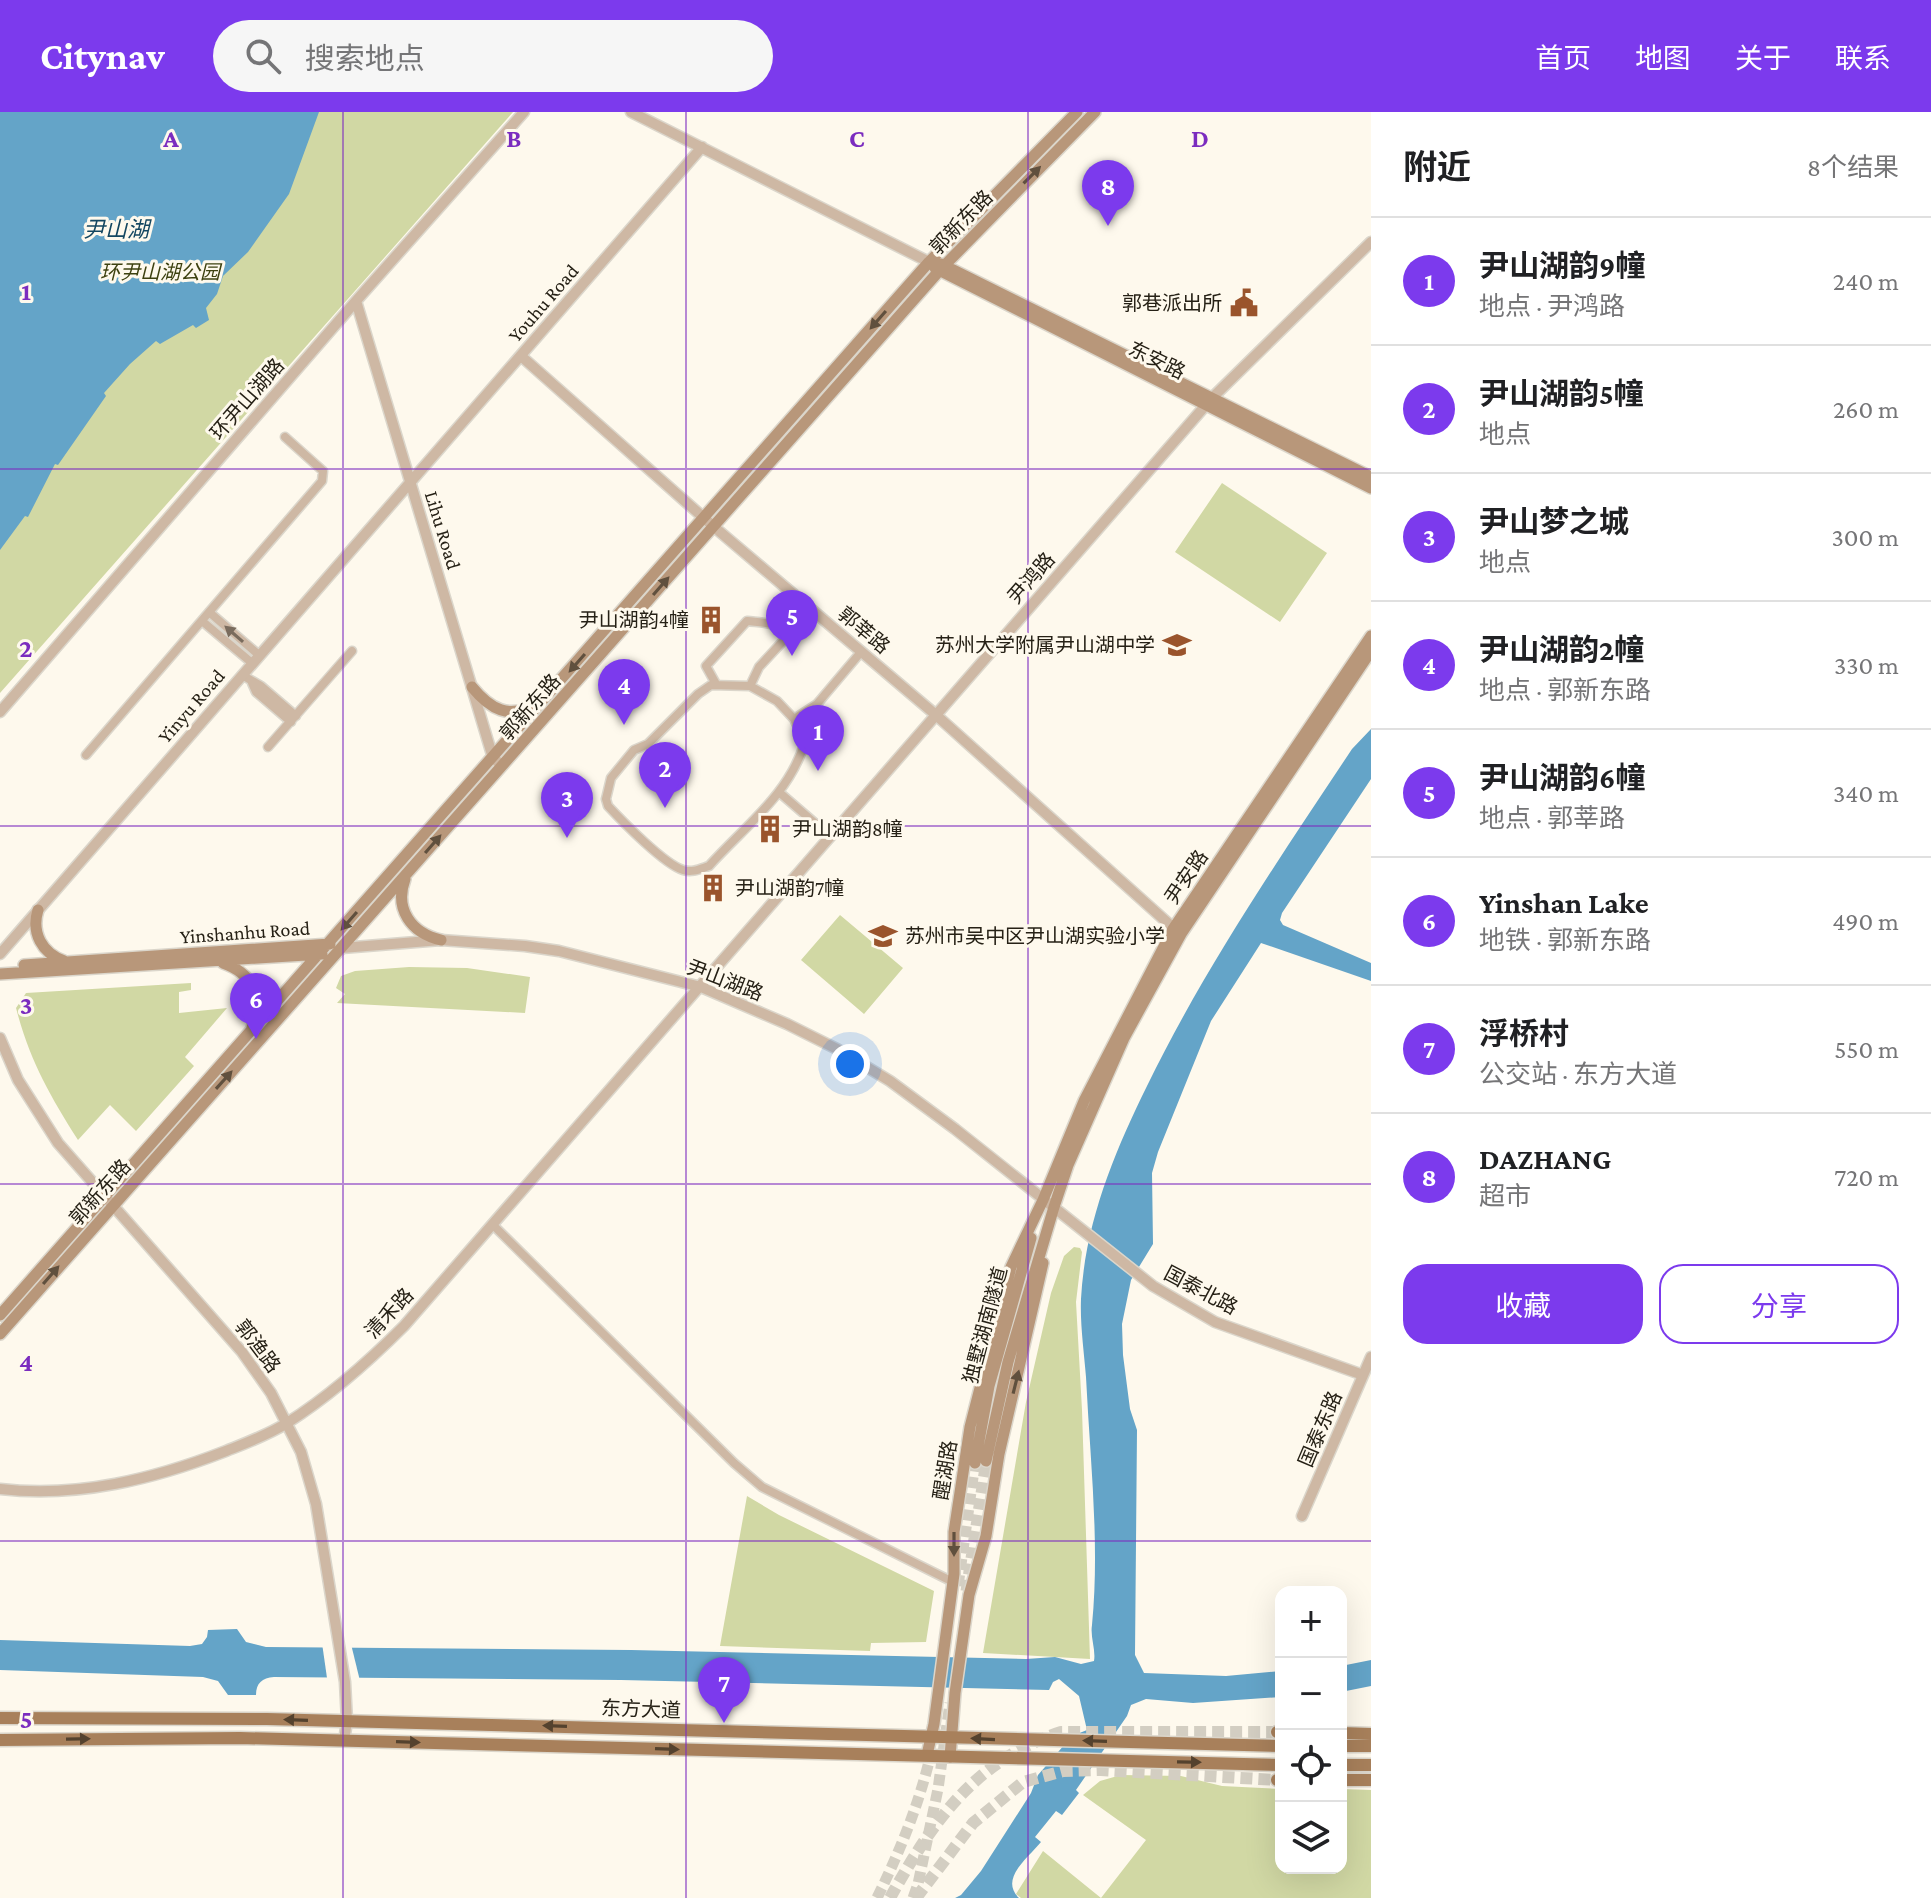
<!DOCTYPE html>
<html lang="zh">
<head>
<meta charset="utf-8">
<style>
  :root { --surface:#fff; --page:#f6f6f6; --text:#202124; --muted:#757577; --line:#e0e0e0; --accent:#7c3aed }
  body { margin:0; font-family:"Crimson Pro","Noto Sans SC",serif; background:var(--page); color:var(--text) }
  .controls { position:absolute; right:24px; bottom:24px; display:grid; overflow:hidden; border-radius:16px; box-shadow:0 8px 32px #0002 }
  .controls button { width:72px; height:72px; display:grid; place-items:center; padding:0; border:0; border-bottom:2px solid var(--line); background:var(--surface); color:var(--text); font:40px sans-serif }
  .you { position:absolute; left:850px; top:952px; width:28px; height:28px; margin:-20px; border:6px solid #fff; border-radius:50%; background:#1a73e8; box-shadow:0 0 0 12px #1a73e833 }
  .badge { display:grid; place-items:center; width:52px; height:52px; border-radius:50%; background:var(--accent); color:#fff; font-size:26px; font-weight:700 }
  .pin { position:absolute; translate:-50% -66px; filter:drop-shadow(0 2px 4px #0008) }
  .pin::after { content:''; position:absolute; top:42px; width:28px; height:24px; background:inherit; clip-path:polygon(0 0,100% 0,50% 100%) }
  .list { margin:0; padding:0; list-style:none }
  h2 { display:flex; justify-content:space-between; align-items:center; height:104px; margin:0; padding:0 32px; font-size:34px }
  h2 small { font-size:26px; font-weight:400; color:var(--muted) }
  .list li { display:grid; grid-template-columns:52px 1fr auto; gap:24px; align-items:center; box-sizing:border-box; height:128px; padding:0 32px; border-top:2px solid var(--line) }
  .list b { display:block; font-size:30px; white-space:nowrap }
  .list p { margin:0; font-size:26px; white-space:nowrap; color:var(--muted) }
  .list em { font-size:26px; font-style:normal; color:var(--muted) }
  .actions { display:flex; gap:16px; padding:24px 32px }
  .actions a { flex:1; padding:18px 0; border:2px solid var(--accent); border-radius:24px; text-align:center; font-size:28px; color:var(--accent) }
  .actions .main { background:var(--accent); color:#fff }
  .icon { flex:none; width:44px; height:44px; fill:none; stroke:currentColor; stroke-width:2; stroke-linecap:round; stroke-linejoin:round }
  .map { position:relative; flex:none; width:1371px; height:1786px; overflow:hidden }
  header { display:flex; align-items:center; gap:48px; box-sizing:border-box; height:112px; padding:0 40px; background:var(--accent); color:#fff }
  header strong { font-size:38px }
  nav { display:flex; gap:44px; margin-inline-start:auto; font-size:28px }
  .search { width:560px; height:72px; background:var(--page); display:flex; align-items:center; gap:20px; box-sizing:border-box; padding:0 28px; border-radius:44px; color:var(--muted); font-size:30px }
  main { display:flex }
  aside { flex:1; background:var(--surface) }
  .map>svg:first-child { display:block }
  .green { fill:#d1d8a4 }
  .water { fill:#64a4c8 }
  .pier { fill:#fef9ed }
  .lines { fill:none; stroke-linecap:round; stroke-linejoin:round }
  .secondary-tunnel { stroke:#d3cec2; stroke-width:11; stroke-dasharray:11 5.5; stroke-linecap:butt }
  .primary-tunnel { stroke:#d3cec2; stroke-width:12; stroke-dasharray:12 6; stroke-linecap:butt }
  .minor-casing { stroke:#dbd6cb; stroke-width:11 }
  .tertiary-casing { stroke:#dbd6cb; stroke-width:13 }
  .secondary-casing { stroke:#dbd6cb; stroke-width:14 }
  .primary-casing { stroke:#dbd6cb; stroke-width:15 }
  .minor { stroke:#ceb8a4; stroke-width:8 }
  .tertiary { stroke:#ceb8a4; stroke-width:10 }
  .secondary { stroke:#b8977a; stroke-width:11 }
  .primary { stroke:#a8805b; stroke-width:12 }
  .oneway { fill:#60503e }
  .oneway2 { fill:#7a6c5d }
  .oneway3 { fill:#54422e }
  .grid { fill:none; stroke:#7b2cbf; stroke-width:2; stroke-opacity:0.55 }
  .labels { text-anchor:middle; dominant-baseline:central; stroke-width:6; stroke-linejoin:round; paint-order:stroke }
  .street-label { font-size:20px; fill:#262116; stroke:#fef9ed }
  .park-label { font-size:20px; font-style:italic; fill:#3d4110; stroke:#fef9ed }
  .poi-label { font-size:20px; fill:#262116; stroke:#fef9ed; text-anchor:end }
  .water-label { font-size:22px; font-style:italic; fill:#144761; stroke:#fef9ed }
  .grid-label { font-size:26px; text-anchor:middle; font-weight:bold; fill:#7b2cbf; stroke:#fef9ed; stroke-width:6; stroke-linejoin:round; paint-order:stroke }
</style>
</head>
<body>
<header>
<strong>Citynav</strong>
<div class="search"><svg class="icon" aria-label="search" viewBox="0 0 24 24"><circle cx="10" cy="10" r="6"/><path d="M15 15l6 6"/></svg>搜索地点</div>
<nav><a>首页</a><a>地图</a><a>关于</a><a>联系</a></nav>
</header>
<main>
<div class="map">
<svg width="1371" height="1786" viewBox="0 0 1371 1786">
  <rect width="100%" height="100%" fill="#fef9ed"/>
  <!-- green -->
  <path class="green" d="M0,0H513L0,581Z
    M1222,371L1327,441L1280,510L1175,440Z
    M840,803L903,856L864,902L801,848Z
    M409,855L467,856L530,865L525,901L337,891L345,882L336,876L341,864L355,859Z
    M191,871V878L179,880V901L227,896L185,945L194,954L136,1019L110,993L78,1028C49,982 30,949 16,896L26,881Z
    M1074,1135L1080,1136L1082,1140L1076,1190L1082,1298L1090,1547L983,1541L1026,1290L1051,1181L1064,1144Z
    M747,1384L779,1403L934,1479L926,1530L871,1531L870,1539L720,1534Z
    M1121,1663L1181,1664L1222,1674L1281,1677V1756H1341V1677L1371,1678V1786H1021L1016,1782L1043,1739L1101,1786L1146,1728L1083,1683L1100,1669Z"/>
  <!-- water -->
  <path class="water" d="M0,0H319L289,82L248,140L223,164L217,182L206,196L209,208L196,216L193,213L160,232L156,229L130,252L104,281L106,284L58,353L55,352L28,405L25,404L0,438Z
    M1371,617V667L1282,801L1280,808L1283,813L1371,851V869L1261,831L1211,909L1158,1040L1152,1061L1153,1132L1131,1168L1122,1212L1123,1243L1130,1297L1137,1318L1135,1543L1144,1561L1226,1564L1281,1559V1585L1193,1591L1146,1587L1131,1593L1127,1604L1076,1678L1079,1681L1062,1703L1056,1699L1035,1725L1041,1730C1028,1746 999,1767 1019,1786H955L961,1783L981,1759L1031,1681L1038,1663L1072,1624L1087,1618L1079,1584L1059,1567L1053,1570L1049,1578L621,1568L274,1565C262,1566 256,1571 256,1583H228L218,1569L203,1565L0,1558V1528L190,1534L202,1532L207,1525L208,1518L237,1517L246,1530L266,1535L631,1538L1026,1547L1055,1545L1081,1552L1094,1549C1096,1538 1090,1525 1092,1513C1100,1431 1090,1348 1086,1265C1084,1239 1080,1213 1081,1187C1085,1111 1114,1041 1147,974C1205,855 1279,747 1352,637Z
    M1371,1548V1574L1341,1580V1554Z"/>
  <!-- pier -->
  <path class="pier" d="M322,1531L351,1532L360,1569L327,1566Z"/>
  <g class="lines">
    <!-- secondary-tunnel -->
    <path class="secondary-tunnel" d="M958,1474L975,1351
      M966,1479L986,1349
      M877,1786C901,1737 920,1690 932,1637
      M913,1786L918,1772L938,1677L950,1591"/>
    <!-- primary-tunnel -->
    <path class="primary-tunnel" d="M890,1786C932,1710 975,1648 1061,1620H1277
      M916,1786L973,1711L1023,1670L1063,1659L1101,1658L1277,1668"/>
    <defs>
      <path id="minor" d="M209,500L259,543
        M202,509L252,551
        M242,563L261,574L296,604
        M252,571L256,580L291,610
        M716,572L706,554L747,509C762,511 783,509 784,528L759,555L750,574
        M794,607L777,589L750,574L711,573L698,582L648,632L634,638L611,666L606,687L608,694C623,710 664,752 683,758C692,761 700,757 709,754C745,714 789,683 805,630L794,607L817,592L861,540
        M268,635L352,539
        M86,643L322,369L323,359L285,325
        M780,681L831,725
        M492,1112L734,1351L762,1375L953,1470"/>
      <path id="tertiary" d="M631,0L929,150
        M356,189L493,646L498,650
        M521,244L713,414L936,603L1179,821
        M0,600L356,189L524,0
        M342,836L441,828L525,834L559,839L701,875L787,912L837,937L890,969L955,1017L1153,1174L1215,1210L1363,1263
        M0,842L702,35
        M0,926L18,968L58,1031L242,1240L271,1281L301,1340L316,1392L345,1570L347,1609L344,1629
        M0,1377C78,1386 154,1367 226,1339C246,1331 268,1323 287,1311C330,1284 368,1250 404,1214L1212,286L1371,130
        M1302,1404L1371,1245"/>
      <path id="secondary" d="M941,152L1371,365
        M935,156L1371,376
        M472,575C490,597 509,608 536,592
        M405,767C394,797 411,821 441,828
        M38,798C31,821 42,841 64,849
        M223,851C254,862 263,886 252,916
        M24,853L330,832
        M0,862L322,842
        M0,1203L929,150L1077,0
        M0,1222L939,159L1095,0
        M986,1349L1008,1250L1054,1095L1068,1053L1124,926L1181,822L1371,539
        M975,1351L989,1274L1031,1126
        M927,1643L934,1612L954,1462V1420L970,1315L1011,1155L1043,1088L1084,989L1173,817L1371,524
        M950,1645L955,1581L969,1483L986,1424L999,1342L1043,1151"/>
      <path id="primary" d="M0,1606L267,1607L1281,1634
        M1277,1620H1281
        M1341,1621L1371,1622
        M0,1628L240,1626L1281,1653
        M1341,1634H1371
        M1341,1653H1371
        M1277,1668H1281
        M1341,1668H1371"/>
    </defs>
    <!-- minor casing -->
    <use href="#minor" class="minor-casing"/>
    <!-- tertiary casing -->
    <use href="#tertiary" class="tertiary-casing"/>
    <!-- secondary casing -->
    <use href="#secondary" class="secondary-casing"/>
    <!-- primary casing -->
    <use href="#primary" class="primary-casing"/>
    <!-- minor -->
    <use href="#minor" class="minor"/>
    <!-- tertiary -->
    <use href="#tertiary" class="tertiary"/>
    <!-- secondary -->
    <use href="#secondary" class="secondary"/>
    <!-- primary -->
    <use href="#primary" class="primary"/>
  </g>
  <!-- one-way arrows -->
  <defs><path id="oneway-solid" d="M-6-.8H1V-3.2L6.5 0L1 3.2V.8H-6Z" transform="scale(2)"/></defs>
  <g class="oneway">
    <use href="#oneway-solid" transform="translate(1032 63) rotate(-45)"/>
    <use href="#oneway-solid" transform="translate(878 208) rotate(131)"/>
    <use href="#oneway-solid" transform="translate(661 474) rotate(-49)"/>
    <use href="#oneway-solid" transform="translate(577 551) rotate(131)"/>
    <use href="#oneway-solid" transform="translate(433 732) rotate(-49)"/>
    <use href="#oneway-solid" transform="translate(349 809) rotate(131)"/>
    <use href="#oneway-solid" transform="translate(224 968) rotate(-48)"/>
    <use href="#oneway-solid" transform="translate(51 1163) rotate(-49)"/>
    <use href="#oneway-solid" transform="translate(1016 1270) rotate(-76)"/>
    <use href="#oneway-solid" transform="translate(954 1432) rotate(90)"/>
  </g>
  <use class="oneway2" href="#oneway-solid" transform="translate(234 522) rotate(-139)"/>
  <g class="oneway3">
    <use href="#oneway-solid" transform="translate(296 1608) rotate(-178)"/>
    <use href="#oneway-solid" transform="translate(555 1614) rotate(-178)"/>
    <use href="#oneway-solid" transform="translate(78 1627) rotate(-1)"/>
    <use href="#oneway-solid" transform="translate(983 1627) rotate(-177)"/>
    <use href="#oneway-solid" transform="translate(1095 1629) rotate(-178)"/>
    <use href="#oneway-solid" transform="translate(408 1630) rotate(2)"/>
    <use href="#oneway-solid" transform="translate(667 1637) rotate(2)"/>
    <use href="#oneway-solid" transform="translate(1189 1650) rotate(1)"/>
  </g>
  <!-- grid -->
  <path class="grid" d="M343,0V1786M686,0V1786M1028,0V1786M0,357H1371M0,714H1371M0,1072H1371M0,1429H1371"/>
  <!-- icons -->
  <defs>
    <symbol id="civic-bare" viewBox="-9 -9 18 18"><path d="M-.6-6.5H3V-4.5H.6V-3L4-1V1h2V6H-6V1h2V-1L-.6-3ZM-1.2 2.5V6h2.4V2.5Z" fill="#9a542c" stroke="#fef9ed" stroke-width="2.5" paint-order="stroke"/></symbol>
    <symbol id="building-bare" viewBox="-9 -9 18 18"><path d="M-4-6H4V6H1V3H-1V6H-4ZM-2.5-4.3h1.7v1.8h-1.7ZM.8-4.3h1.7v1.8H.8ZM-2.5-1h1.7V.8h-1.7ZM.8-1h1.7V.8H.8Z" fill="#9a542c" stroke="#fef9ed" stroke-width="2.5" paint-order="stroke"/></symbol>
    <symbol id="school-bare" viewBox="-9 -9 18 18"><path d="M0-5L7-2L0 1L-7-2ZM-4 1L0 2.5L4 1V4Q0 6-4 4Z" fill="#9a542c" stroke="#fef9ed" stroke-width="2.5" paint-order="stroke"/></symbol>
  </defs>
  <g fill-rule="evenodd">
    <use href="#civic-bare" x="1224" y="171" width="40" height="40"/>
    <use href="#building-bare" x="691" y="488" width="40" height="40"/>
    <use href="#school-bare" x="1157" y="513" width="40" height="40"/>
    <use href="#building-bare" x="750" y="697" width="40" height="40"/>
    <use href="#building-bare" x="693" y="756" width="40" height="40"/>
    <use href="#school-bare" x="863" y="804" width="40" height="40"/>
  </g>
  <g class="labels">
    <!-- street labels -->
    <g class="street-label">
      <text transform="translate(961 110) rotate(-46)">郭新东路</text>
      <text transform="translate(543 191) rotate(-49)">Youhu Road</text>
      <text transform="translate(1157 248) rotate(26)">东安路</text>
      <text transform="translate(247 287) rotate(-49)">环尹山湖路</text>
      <text transform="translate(443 418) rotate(73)">Lihu Road</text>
      <text transform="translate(1031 466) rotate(-49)">尹鸿路</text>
      <text transform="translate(864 518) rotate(40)">郭莘路</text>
      <text transform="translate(191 594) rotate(-49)">Yinyu Road</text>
      <text transform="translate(530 595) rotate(-49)">郭新东路</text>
      <text transform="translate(1186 765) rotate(-56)">尹安路</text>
      <text transform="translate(245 820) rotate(-4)">Yinshanhu Road</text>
      <text transform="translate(725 868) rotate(21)">尹山湖路</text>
      <text transform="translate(100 1080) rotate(-48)">郭新东路</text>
      <text transform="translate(1201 1178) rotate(28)">国泰北路</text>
      <text transform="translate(389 1201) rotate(-47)">清禾路</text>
      <text transform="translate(985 1213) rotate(-75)">独墅湖南隧道</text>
      <text transform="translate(258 1234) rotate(53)">郭渔路</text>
      <text transform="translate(1320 1317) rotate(-67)">国泰东路</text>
      <text transform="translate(945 1358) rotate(-81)">醒湖路</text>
      <text transform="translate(641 1597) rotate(2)">东方大道</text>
    </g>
    <!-- park labels -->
    <g class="park-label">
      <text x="160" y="160">环尹山湖公园</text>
    </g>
    <!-- poi labels -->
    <g class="poi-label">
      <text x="1222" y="191">郭巷派出所</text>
      <text x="689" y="508">尹山湖韵4幢</text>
      <text x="1155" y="533">苏州大学附属尹山湖中学</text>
      <text x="792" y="717" text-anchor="start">尹山湖韵8幢</text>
      <text x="735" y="776" text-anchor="start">尹山湖韵7幢</text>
      <text x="905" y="824" text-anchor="start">苏州市吴中区尹山湖实验小学</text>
    </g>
    <!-- water labels -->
    <g class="water-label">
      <text x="116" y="117">尹山湖</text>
    </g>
  </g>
  <g class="grid-label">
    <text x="171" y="35">A</text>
    <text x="514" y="35">B</text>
    <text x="857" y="35">C</text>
    <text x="1200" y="35">D</text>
    <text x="26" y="188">1</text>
    <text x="26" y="545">2</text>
    <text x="26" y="902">3</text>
    <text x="26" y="1259">4</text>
    <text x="26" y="1616">5</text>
  </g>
</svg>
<div class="controls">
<button>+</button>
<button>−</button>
<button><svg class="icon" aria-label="locate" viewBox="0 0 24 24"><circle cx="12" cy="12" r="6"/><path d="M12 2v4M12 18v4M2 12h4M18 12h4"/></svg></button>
<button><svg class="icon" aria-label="layers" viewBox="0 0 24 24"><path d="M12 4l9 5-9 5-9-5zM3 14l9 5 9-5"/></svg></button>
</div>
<div class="you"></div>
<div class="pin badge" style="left:818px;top:659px">1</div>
<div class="pin badge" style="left:665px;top:696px">2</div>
<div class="pin badge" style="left:567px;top:726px">3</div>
<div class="pin badge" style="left:624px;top:613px">4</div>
<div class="pin badge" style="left:792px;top:544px">5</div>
<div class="pin badge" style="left:256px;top:927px">6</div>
<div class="pin badge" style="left:724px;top:1611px">7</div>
<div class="pin badge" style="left:1108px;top:114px">8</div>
</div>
<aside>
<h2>附近<small>8个结果</small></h2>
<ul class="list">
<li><span class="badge">1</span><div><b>尹山湖韵9幢</b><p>地点 · 尹鸿路</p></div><em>240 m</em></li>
<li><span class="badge">2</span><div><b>尹山湖韵5幢</b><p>地点</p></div><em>260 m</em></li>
<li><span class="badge">3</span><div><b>尹山梦之城</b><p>地点</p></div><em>300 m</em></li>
<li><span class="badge">4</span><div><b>尹山湖韵2幢</b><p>地点 · 郭新东路</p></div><em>330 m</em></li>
<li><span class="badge">5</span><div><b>尹山湖韵6幢</b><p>地点 · 郭莘路</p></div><em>340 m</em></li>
<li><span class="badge">6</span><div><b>Yinshan Lake</b><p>地铁 · 郭新东路</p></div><em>490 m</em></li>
<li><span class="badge">7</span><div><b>浮桥村</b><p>公交站 · 东方大道</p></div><em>550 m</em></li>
<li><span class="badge">8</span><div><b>DAZHANG</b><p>超市</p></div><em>720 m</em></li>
</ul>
<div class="actions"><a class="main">收藏</a><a>分享</a></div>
</aside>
</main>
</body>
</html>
